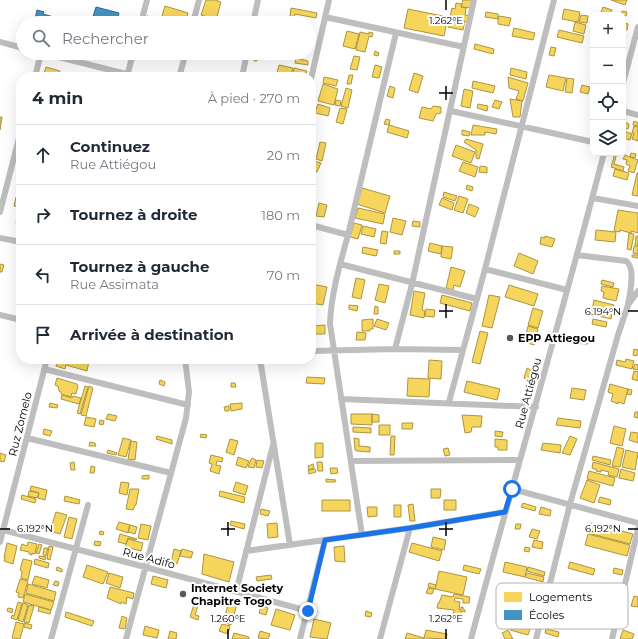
<!DOCTYPE html>
<html lang="fr">
<head>
<meta charset="utf-8">
<style>
  :root { --surface:#fff; --page:#f2f2f3; --text:#1f2937; --muted:#747a83; --line:#e0e1e3 }
  body { margin:0; font-family:Montserrat,sans-serif; background:var(--page); color:var(--text) }
  .controls { position:absolute; right:12px; top:12px; display:grid; overflow:hidden; border-radius:8px; box-shadow:0 4px 16px #0002 }
  .controls button { width:36px; height:36px; display:grid; place-items:center; padding:0; border:0; border-bottom:1px solid var(--line); background:var(--surface); color:var(--text); font:20px sans-serif }
  .stop { position:absolute; width:12px; height:12px; margin:-9px; border:3px solid #1a73e8; border-radius:50%; background:#fff }
  .stop.end { background:#1a73e8; border-color:#fff; box-shadow:0 1px 4px #0008 }
  .list { margin:0; padding:0; list-style:none }
  h2 { display:flex; justify-content:space-between; align-items:center; height:52px; margin:0; padding:0 16px; font-size:17px }
  h2 small { font-size:13px; font-weight:400; color:var(--muted) }
  .list li { display:grid; grid-template-columns:26px 1fr auto; gap:12px; align-items:center; box-sizing:border-box; height:60px; padding:0 16px; border-top:1px solid var(--line) }
  .list b { display:block; font-size:15px; white-space:nowrap }
  .list p { margin:0; font-size:13px; white-space:nowrap; color:var(--muted) }
  .list em { font-size:13px; font-style:normal; color:var(--muted) }
  .icon { flex:none; width:22px; height:22px; fill:none; stroke:currentColor; stroke-width:2; stroke-linecap:round; stroke-linejoin:round }
  .map { position:relative; flex:none; width:638px; height:639px; overflow:hidden }
  .search { position:absolute; background:var(--surface); box-shadow:0 4px 16px #0002; left:16px; top:16px; width:300px; height:44px; display:flex; align-items:center; gap:10px; box-sizing:border-box; padding:0 14px; border-radius:22px; color:var(--muted); font-size:15px }
  .panel { position:absolute; background:var(--surface); box-shadow:0 4px 16px #0002; left:16px; top:72px; width:300px; height:292px; border-radius:16px }
  .map>svg:first-child { display:block }
  .homes { fill:#f6d55c; stroke:#ac9540 }
  .schools { fill:#4393c3; stroke:#2f6788 }
  .lines { fill:none; stroke-linecap:round; stroke-linejoin:round }
  .street { stroke:#bebebe; stroke-width:6 }
  .route { stroke:#1a73e8; stroke-width:5 }
  .ticks { fill:none; stroke:#000; stroke-width:1.5 }
  .poi-dot { fill:#595959; stroke:#fff; stroke-width:1.5 }
  .labels { text-anchor:middle; dominant-baseline:central; stroke-width:4; stroke-linejoin:round; paint-order:stroke }
  .poi-label { font-size:11px; font-weight:bold; fill:#000; stroke:#fff; text-anchor:start }
  .street-label { font-size:11px; fill:#000; stroke:#fff }
  .key { fill:#fff; stroke:#b2b2b2; stroke-width:1 }
  .key-label { font-size:11px; fill:#000 }
  .ticks-label { font-size:10px; text-anchor:middle; fill:#000; stroke:#fff; stroke-width:4; stroke-linejoin:round; paint-order:stroke }
</style>
</head>
<body>
<div class="map">
<svg width="638" height="639" viewBox="0 0 638 639">
  <rect width="100%" height="100%" fill="#fff"/>
  <!-- homes -->
  <path class="homes" d="M206,0H215L221,2L216,20L201,15Z
    M463,0H472L471,8L461,7Z
    M611,0H627L625,5Z
    M456,3L462,4L461,7L466,8L465,15L469,16L468,22L465,21L463,30L448,27L452,8L455,9Z
    M165,6L188,13L185,22L162,16Z
    M603,7L612,10L610,15H600Z
    M291,8L317,13L316,18L295,14L294,18L290,17Z
    M408,9L448,17L444,36L404,28Z
    M564,9L580,12L578,22L562,19Z
    M622,11L627,12L626,16L621,15Z
    M486,12L498,14V19L485,17Z
    M581,15L588,16L587,23L579,22Z
    M147,16L162,19V17L181,23H146Z
    M499,16L511,18L509,26L498,24V19Z
    M575,22L586,25L584,34L573,31Z
    M625,23L628,24L627,30L623,29L624,26H626Z
    M514,28L535,33L533,40L512,36Z
    M559,30L584,36L582,43L557,37Z
    M347,31L359,34L355,49L343,46Z
    M360,32L369,34V32L373,33L372,37L369,36L365,52L356,50Z
    M475,44L494,49L493,54L474,49Z
    M551,47L556,48L554,56L549,55Z
    M375,51L379,53L378,56L374,55Z
    M140,53H152L151,59L139,54Z
    M226,53H239L238,56Z
    M354,56L360,57L357,70L350,69Z
    M254,57H257V61H254Z
    M296,58L308,61V65L295,63Z
    M279,65L293,68L291,75L277,73Z
    M375,65L382,67L379,78L372,77Z
    M46,67L60,71L58,77H43Z
    M294,68L307,71L305,77H292Z
    M511,68L527,72L526,79L510,75Z
    M414,73L423,76L418,93L409,90Z
    M192,74L203,77H192Z
    M349,75H353L351,84H347Z
    M549,75L566,78L563,91L546,87Z
    M324,77L338,80L336,86L323,83Z
    M508,77L528,83L523,101L516,99L519,91L509,88Z
    M567,78L574,79L572,93L565,92Z
    M473,81L495,86L493,93L472,88Z
    M323,84L338,89L334,105L318,101Z
    M582,85L590,87L588,94L580,92Z
    M390,86L395,88L393,98L387,96Z
    M346,88L352,90L348,108L341,106Z
    M464,89L473,91L470,108L461,106Z
    M510,99L522,101L520,117H513Z
    M336,100L341,101L340,106L335,105Z
    M495,100L502,102L499,109L492,107Z
    M318,104L330,108L328,116L315,113Z
    M478,104L488,106L487,111L477,108Z
    M433,106L441,107V113L436,114L433,121L419,118L422,107L431,109Z
    M340,108L347,109L343,124L336,122Z
    M0,117H2L0,130Z
    M386,119L390,120L389,125L384,124Z
    M634,121L638,123V126L633,125Z
    M625,122L629,124L628,129L624,128Z
    M389,125L409,131L407,138L387,132Z
    M473,125L497,129L496,134L485,132V135H471Z
    M634,126L638,127V141L632,139L634,133H632Z
    M462,130L470,132L469,136L462,135Z
    M624,131L632,134L630,140L623,138Z
    M466,139L483,144L479,159L476,158V150L464,142Z
    M320,142L326,143L322,161L316,159Z
    M456,145L475,152L471,163L452,156Z
    M615,153H617L614,164L624,167L623,171L611,167Z
    M631,153L636,154L635,158L630,157Z
    M625,155L638,160L634,173L628,171L630,166L626,164L627,160L623,159Z
    M311,160L321,163L317,172L311,170Z
    M463,162L478,167L475,177L459,171Z
    M480,166L487,167V173L479,172Z
    M615,169L629,173L627,180L613,176Z
    M637,173H638V196L632,195Z
    M467,185L473,187L472,191L466,189Z
    M362,188L390,196L385,213L357,204Z
    M444,192L457,196L455,201L443,197Z
    M459,196L468,199L463,213L454,210Z
    M16,197L21,199V207L14,206Z
    M442,198L454,203L452,210L439,205Z
    M319,203L327,205L324,217L316,216Z
    M311,204L314,205L311,216Z
    M469,204L479,208L475,217L466,213Z
    M358,208L385,214L383,224L355,218Z
    M618,210L638,213V233L631,231V233L620,230V232L614,231Z
    M18,216H21V223L18,222V224L16,223Z
    M393,218L406,221L402,235L390,232Z
    M413,221L420,222V227L412,226Z
    M354,223L362,225L358,239L350,237Z
    M363,226L376,229L374,237L361,234Z
    M596,230L616,232L615,242L595,240Z
    M382,231L388,232L386,244L380,243Z
    M629,233L634,234L631,250L627,249Z
    M545,236L555,239L552,247L540,244L541,237L545,238Z
    M636,236H638V246L635,245Z
    M430,243L442,246L441,254L428,251Z
    M442,246L453,247L451,259L441,257Z
    M634,246H638V254L633,253Z
    M363,247L378,250L376,256L362,253Z
    M394,251H400V254H394Z
    M519,253L538,261L533,274L514,266Z
    M632,255H638V258L632,257Z
    M0,264L4,265L2,272H0Z
    M451,267L465,271L460,287L454,285L453,290L446,288Z
    M356,278L365,280L361,299L352,297Z
    M602,280L614,283L613,287L601,284Z
    M312,284L327,287L323,305L311,303Z
    M379,284L389,286L385,303L375,300Z
    M509,285L538,294L534,306L505,297Z
    M602,286L619,289L616,301L603,298L604,292L601,291Z
    M414,291L425,293L422,310L425,311L424,318L410,315Z
    M442,295L472,303L470,311L440,303Z
    M489,295L500,297L492,328L482,326Z
    M594,300L614,305L611,319L591,314Z
    M349,305L358,306L357,311L349,309Z
    M375,306L378,307V314H374Z
    M533,308L543,311L538,328L528,325Z
    M426,309L435,310L434,317L425,316Z
    M373,319V329H370V331H362V320Z
    M377,319L389,323L386,330L374,326Z
    M593,319L607,322L606,327L592,324Z
    M325,325V334H314V326Z
    M528,326L538,329L534,345L524,342Z
    M480,331L488,333L480,364L472,362Z
    M357,332L366,333L365,340H356Z
    M570,336H589L588,344L569,343Z
    M634,349L638,350V355H636V356L633,355Z
    M58,359H82L89,361L87,371L66,365L65,369L56,366Z
    M626,359L634,361L632,369L616,365L617,360L625,362Z
    M429,360L442,361L441,379L428,378Z
    M635,364L638,365V370L633,369Z
    M527,368L531,370L528,379L524,378Z
    M634,371L638,372V381L632,379Z
    M307,377L325,378L324,384L306,383Z
    M57,378L77,384L78,386L76,394L72,393L71,397L61,394V392L59,391L58,386L55,385Z
    M408,378L430,379L429,397L407,396Z
    M160,380L165,382L164,386L159,384Z
    M467,381L500,389L497,400L464,392Z
    M231,383H235L236,387H231Z
    M610,384L628,389L624,404L618,402V404L611,401L613,394L608,392Z
    M85,386L88,387L80,414L77,413Z
    M89,386L93,388L86,416L81,415Z
    M572,388L586,390L584,400L570,398Z
    M628,389L632,390L631,395L627,394Z
    M62,395L72,398L73,396L81,398L79,404L61,399Z
    M50,403L58,405L57,408L49,407Z
    M242,403V409L231,411L230,404Z
    M229,406V411H225L224,407Z
    M635,412H638V418L634,417Z
    M108,414L117,416L115,421L106,419Z
    M351,414H372V425L351,424Z
    M372,414L379,415V422H372Z
    M462,415L482,416L481,427H472L471,432L465,433Z
    M86,417L96,419L94,427L84,425Z
    M558,418L581,421L580,428L556,425Z
    M100,420L104,421L103,425L99,424Z
    M402,423H413L412,429H402Z
    M379,425H390V435H379Z
    M614,426L626,429L622,446L610,443Z
    M353,427L371,428V433L353,432Z
    M44,429L52,431L50,436L43,434Z
    M495,431L503,432L502,437L495,436Z
    M631,432L638,433V443L629,440Z
    M201,434L207,435L206,438L200,437Z
    M157,436L172,440V444L156,439Z
    M391,436H395L394,455H390Z
    M570,436L577,439L570,455L562,453Z
    M123,438L131,440L126,457L118,455Z
    M354,438L359,439V446L370,447V452L357,451L355,450Z
    M230,439L238,441L234,455L226,452Z
    M495,439L507,440V450H498V447H495Z
    M131,441L137,442L135,460L128,459Z
    M90,442L95,443L96,446H89Z
    M315,443H323V457L315,458Z
    M543,443L561,445L560,453L541,450Z
    M617,447L624,449L620,467L612,466Z
    M448,448L450,455L445,456L443,449Z
    M108,450L117,453L116,455L107,453Z
    M626,450L638,453L635,470L622,467Z
    M0,453L6,455L4,462L0,461Z
    M211,455L223,458L222,462L217,461L216,465L221,466L219,474L210,471L212,464L209,463Z
    M593,456L611,460L610,465L592,460Z
    M238,457L249,461L246,468L236,465Z
    M252,458L256,460L254,468L248,467L251,459Z
    M257,460L264,461L262,468L256,467Z
    M74,462L75,470H71L70,463Z
    M317,462H322L323,471H318Z
    M593,462L619,469L617,477L608,475L609,472L601,470V472L596,471L597,470L592,468Z
    M313,464L314,468L309,470L308,466Z
    M91,466L95,467L94,473H90Z
    M330,468H337L338,473L331,474Z
    M315,469L316,472L309,474L308,470Z
    M621,469L635,473L633,481L619,478Z
    M589,471L615,478L613,486L587,479Z
    M149,475V479H142V476Z
    M326,479L336,480L335,482H326Z
    M587,480L600,485L594,503L580,498Z
    M121,482L129,483L127,495L119,493Z
    M236,482L248,486L245,495L233,491Z
    M31,486L47,490L45,500L38,498L39,493L30,490Z
    M130,489H139L136,505H135L133,510L126,509Z
    M431,489H441L440,498H431Z
    M29,491L39,493L37,498L28,496Z
    M220,491L245,497L244,503L219,496Z
    M22,495L36,499L35,503L21,499Z
    M65,496L80,500L79,504L64,501Z
    M600,497L611,500L610,505L598,502Z
    M322,500H350V511H322Z
    M444,500H456V510H444Z
    M523,503L536,507L535,511L521,507Z
    M413,504L415,521H410L408,505Z
    M394,505H401V517H394Z
    M367,507H377V516L368,517Z
    M541,507L551,510L550,516L539,514Z
    M261,509L270,511L268,516L260,514Z
    M56,512L67,515L60,534L50,531Z
    M69,517L77,519L72,539L64,537Z
    M231,521L245,524L244,529L230,525Z
    M119,522L130,525L128,533L116,529Z
    M277,523L278,537L268,538L267,524Z
    M591,523L633,534L630,544L588,533Z
    M141,524L151,526L148,540L138,538Z
    M516,524H521L520,529H515Z
    M130,525L137,527L135,534L128,532Z
    M532,529L540,531L537,539L529,537Z
    M100,531L104,532L103,535L99,534Z
    M120,534L137,539L136,540L128,538L126,544L118,542Z
    M588,534L630,545L627,556L585,545Z
    M433,537L446,540L444,550L431,547Z
    M128,539L143,543L141,551L125,547Z
    M534,540L543,542L542,549L532,547Z
    M95,541L101,542L100,546L94,545Z
    M28,542L37,544L35,554L32,553V555L29,554V552L20,550L22,544L27,546Z
    M7,543L17,546L13,564L4,561L5,557H4Z
    M412,543L442,551L439,561L409,552Z
    M39,544L42,545L39,554L36,553Z
    M49,546L53,547L50,560L47,559Z
    M344,546L345,562L335,561L334,547Z
    M525,547L530,548L529,552L524,551Z
    M44,548H48L46,556L43,555Z
    M174,549L181,551L177,564L171,562Z
    M182,549L193,552L191,558L180,556Z
    M204,554L234,562L229,582L202,574Z
    M39,556L46,557L45,560L39,558Z
    M23,559L32,561L28,580L21,578L22,571L20,570Z
    M35,559L49,563L48,568L34,564Z
    M505,562L527,567L525,577L503,572Z
    M570,562L595,569L593,575L568,568Z
    M87,565L108,572L103,584L83,577Z
    M464,565L481,569L479,574L463,570Z
    M57,567L62,569V572L56,570Z
    M528,567L545,572L544,576L527,571Z
    M614,568L623,570L622,575L613,573Z
    M439,571L467,577L463,595L435,589Z
    M109,573L123,577L120,588L106,583Z
    M527,573L544,577L543,582L525,577Z
    M271,575L272,579L257,581L256,577Z
    M35,576L49,580L47,588L32,584Z
    M153,576L168,580L166,588L151,584Z
    M20,579L28,581L23,598L18,597L19,593L16,592Z
    M55,581L59,582L58,586L53,585Z
    M429,583L436,585L435,589L428,587Z
    M28,584L56,592L54,601L26,593Z
    M110,587L134,593L133,599L127,597L126,604L121,602V604L107,598Z
    M428,588L434,589L432,594L426,593Z
    M25,594L54,602L51,610L23,602Z
    M454,594L470,597L469,603H463V599L455,598L454,601L460,602L459,610H461V607H463V609L465,610V612L461,611V616L453,615L454,610L437,608L438,603H439L442,595L453,597Z
    M634,596L638,597V607L631,606Z
    M196,598L200,600L195,615L199,616L198,620L190,617Z
    M230,598L238,601L231,625L223,622Z
    M18,602L22,603L17,620L11,618L12,615L14,616Z
    M23,603L28,605L23,622L18,620Z
    M29,605L34,606L29,623L24,622Z
    M261,606L268,608L266,615L259,613Z
    M39,607L51,610L50,614L38,611Z
    M8,608L13,609L12,613L7,611Z
    M276,609L295,615L290,630L271,625Z
    M366,611L372,613L371,617L365,616Z
    M66,612L94,621L92,626L65,617Z
    M122,616L127,618L125,629L119,628Z
    M314,619L331,623L327,639L310,637Z
    M16,622L24,624L20,639L12,638Z
    M24,623L32,625L31,629L24,627Z
    M222,624L230,626L228,634L219,631Z
    M512,624L530,629L528,635L510,630Z
    M145,626L159,630L157,638L143,635Z
    M546,629L559,632L558,637L545,633Z
    M426,630L447,634L446,639L424,638Z
    M508,630L513,639H505L502,633Z
    M623,630L634,634L632,639H620Z
    M170,631L177,633L176,639H168Z
    M260,631L270,634L268,639L258,638Z
    M234,633L249,637V639H232Z
    M407,633L424,638L423,639H405Z"/>
  <!-- schools -->
  <path class="schools" d="M96,7L119,13L117,23H91Z
    M37,10L44,12L43,14L75,23H34Z"/>
  <g class="lines">
    <!-- street -->
    <path class="street" d="M325,17L464,47
      M141,23L147,0
      M193,23L199,0
      M253,23L258,0
      M0,42L23,48
      M43,53L138,77
      M35,77L41,53
      M127,77L133,53
      M179,77L186,53
      M242,77L247,53
      M311,79L329,0
      M623,83L638,27
      M451,111L593,142
      M623,111L638,115
      M593,198L638,206
      M0,212L21,130
      M311,225L348,235
      M0,238L21,242
      M577,255L626,261C636,267 630,294 628,304
      M340,264L477,299
      M485,269L567,290
      M0,315L21,320
      M395,349L412,284L474,0
      M311,351L395,349L463,350
      M260,359L290,545
      M44,369L188,405
      M341,399L536,407
      M449,402L485,269L554,0
      M27,438L171,473
      M351,461L520,460
      M512,489L638,523
      M3,530L145,567L308,611
      M362,535L330,324C331,294 340,264 348,235L396,33
      M0,542L47,359
      M246,551L410,528L505,512
      M236,592L273,445
      M51,639L88,505
      M126,639L186,418L189,392L185,359
      M300,639L325,540
      M380,639L410,528
      M471,639C514,477 562,315 604,153
      M536,639L570,504L618,335L628,305L638,291
      M612,639L638,529"/>
  </g>
  <g class="lines">
    <!-- route -->
    <path class="route" d="M308,611L325,540L410,528L505,512L512,489"/>
  </g>
  <!-- ticks -->
  <path class="ticks" d="M446,0V10M446,86V100M439,93H453M446,304V318M439,311H453M628,311H638M228,522V536M446,522V536M0,529H10M221,529H235M439,529H453M628,529H638M228,629V639M446,629V639"/>
  <!-- markers -->
  <g class="poi-dot">
    <circle cx="510" cy="338" r="4"/>
    <circle cx="183" cy="594" r="4"/>
  </g>
  <g class="labels">
    <!-- poi labels -->
    <g class="poi-label">
      <text x="518" y="338">EPP Attiegou</text>
      <text x="191" y="588">Internet Society<tspan x="191" dy="13">Chapitre Togo</tspan></text>
    </g>
    <!-- street labels -->
    <g class="street-label">
      <text transform="translate(528 393) rotate(-75)">Rue Attiégou</text>
      <text transform="translate(20 424) rotate(-76)">Ruz Zomelo</text>
      <text transform="translate(149 558) rotate(15)">Rue Adifo</text>
    </g>
  </g>
  <!-- legend -->
  <rect x="496" y="583" width="132" height="46" rx="6" class="key"/>
  <rect x="504" y="592" width="18" height="10" fill="#f6d55c"/>
  <rect x="504" y="610" width="18" height="10" fill="#4393c3"/>
  <g class="key-label">
    <text x="529" y="601">Logements</text>
    <text x="529" y="619">Écoles</text>
  </g>
  <g class="ticks-label">
    <text x="446" y="24">1.262°E</text>
    <text x="603" y="315">6.194°N</text>
    <text x="35" y="532">6.192°N</text>
    <text x="603" y="532">6.192°N</text>
    <text x="228" y="622">1.260°E</text>
    <text x="446" y="622">1.262°E</text>
  </g>
</svg>
<div class="controls">
<button>+</button>
<button>−</button>
<button><svg class="icon" aria-label="locate" viewBox="0 0 24 24"><circle cx="12" cy="12" r="6"/><path d="M12 2v4M12 18v4M2 12h4M18 12h4"/></svg></button>
<button><svg class="icon" aria-label="layers" viewBox="0 0 24 24"><path d="M12 4l9 5-9 5-9-5zM3 14l9 5 9-5"/></svg></button>
</div>
<div class="stop" style="left:512px;top:489px"></div>
<div class="stop end" style="left:308px;top:611px"></div>
<div class="search"><svg class="icon" aria-label="search" viewBox="0 0 24 24"><circle cx="10" cy="10" r="6"/><path d="M15 15l6 6"/></svg>Rechercher</div>
<section class="panel">
<h2>4 min<small>À pied · 270 m</small></h2>
<ul class="list">
<li><svg class="icon" aria-label="ahead" viewBox="0 0 24 24"><path d="M12 20V5M6 11l6-6 6 6"/></svg><div><b>Continuez</b><p>Rue Attiégou</p></div><em>20 m</em></li>
<li><svg class="icon" aria-label="right" viewBox="0 0 24 24"><path d="M7 20v-9h11M14 6l5 5-5 5"/></svg><div><b>Tournez à droite</b></div><em>180 m</em></li>
<li><svg class="icon" aria-label="left" viewBox="0 0 24 24"><path d="M17 20v-9H6M10 6l-5 5 5 5"/></svg><div><b>Tournez à gauche</b><p>Rue Assimata</p></div><em>70 m</em></li>
<li><svg class="icon" aria-label="arrive" viewBox="0 0 24 24"><path d="M6 21V4h12l-3 4 3 4H6"/></svg><div><b>Arrivée à destination</b></div></li>
</ul>
</section>
</div>
</body>
</html>
